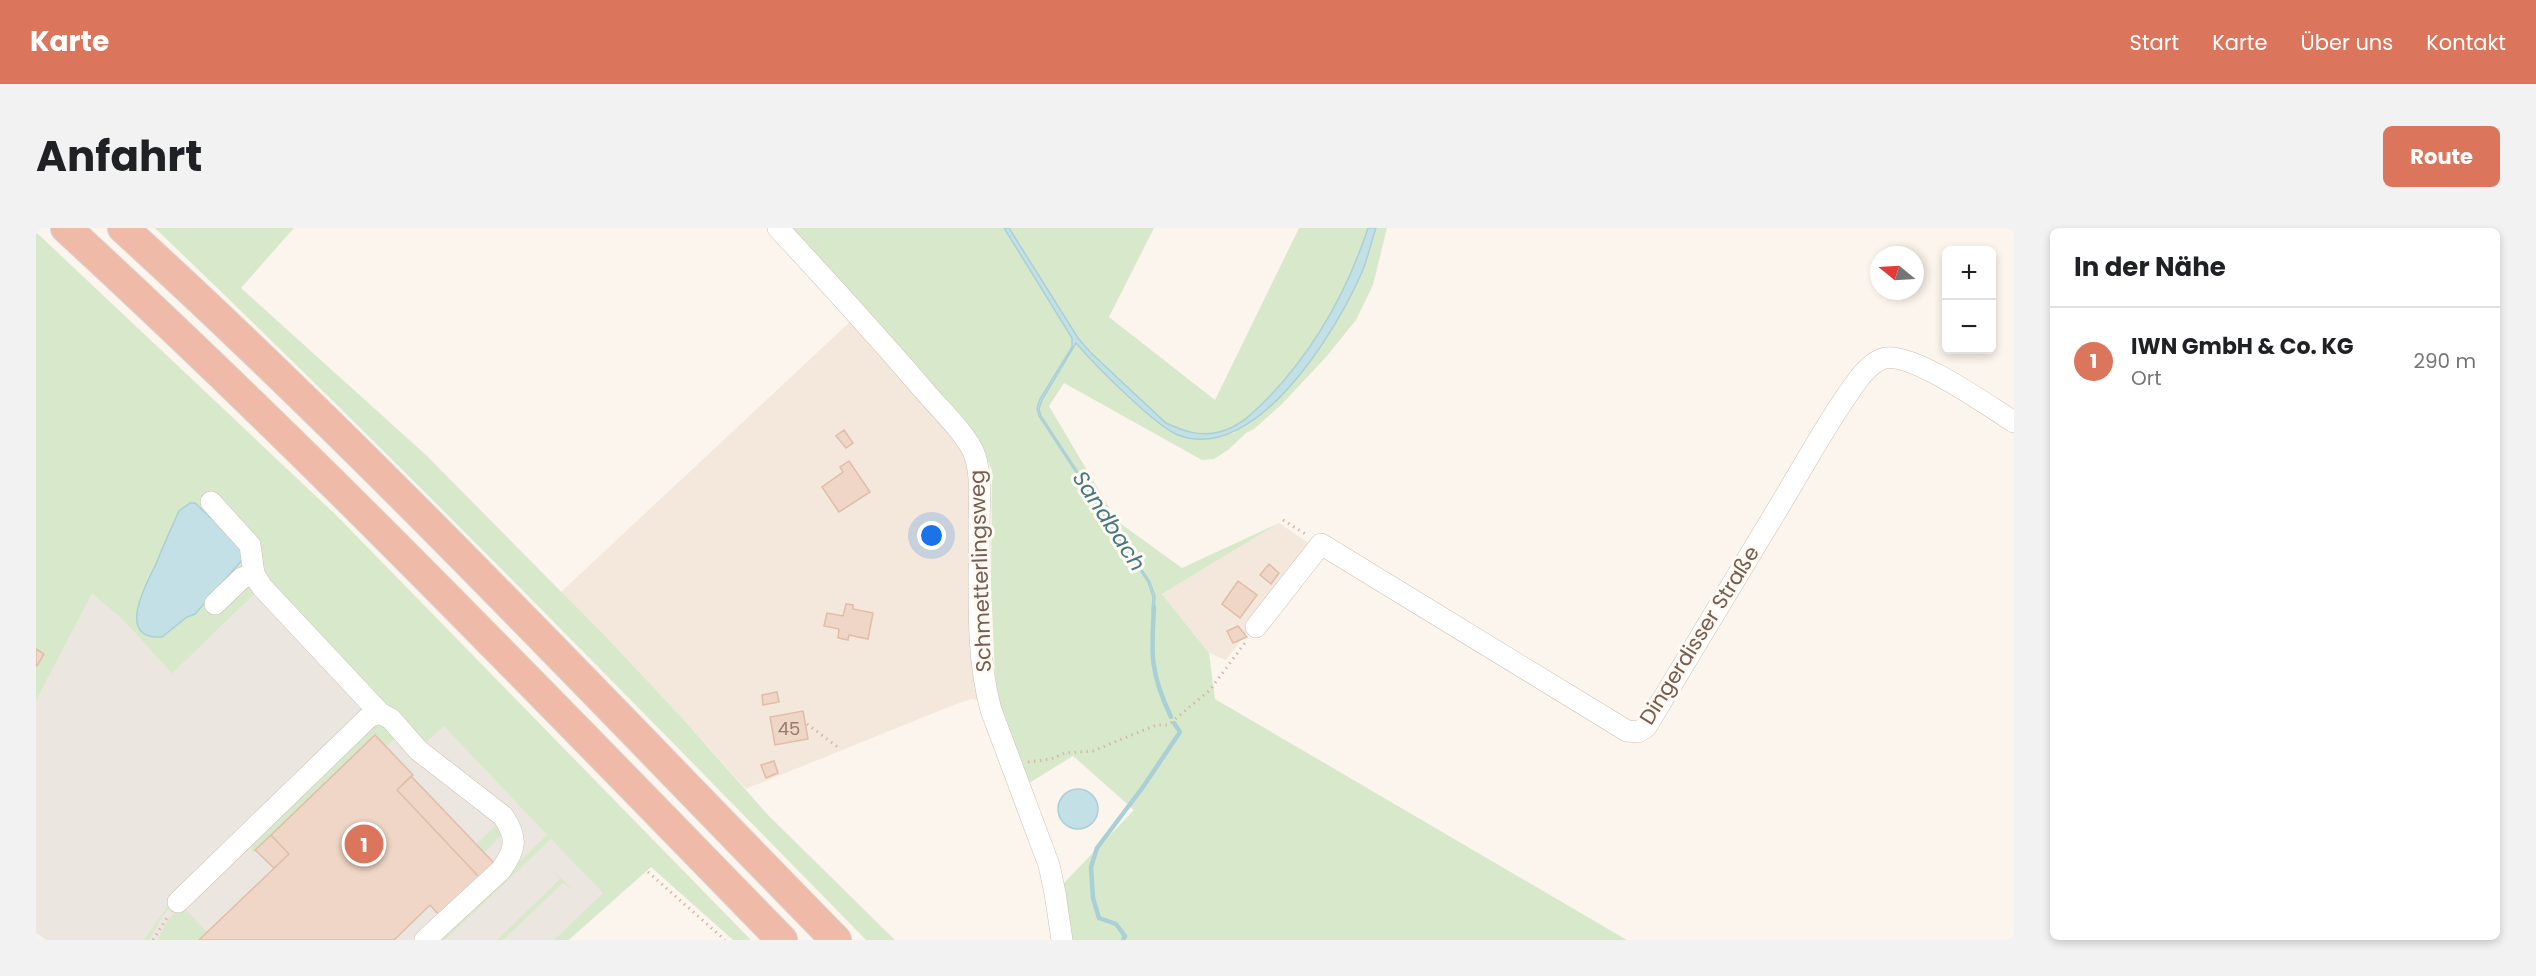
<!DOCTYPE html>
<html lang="de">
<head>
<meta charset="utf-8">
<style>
  :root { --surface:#fff; --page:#f2f2f2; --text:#202124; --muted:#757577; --line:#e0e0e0; --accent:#db765c }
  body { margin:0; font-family:Poppins,sans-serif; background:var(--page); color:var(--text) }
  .controls { position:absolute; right:18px; top:18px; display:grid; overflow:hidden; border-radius:9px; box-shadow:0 3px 9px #0003 }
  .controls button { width:54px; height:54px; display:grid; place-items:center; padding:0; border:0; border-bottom:2px solid var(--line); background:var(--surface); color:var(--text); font:30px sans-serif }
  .compass { position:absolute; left:1834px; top:18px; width:54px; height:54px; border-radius:50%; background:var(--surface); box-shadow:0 3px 9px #0003; rotate:288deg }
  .you { position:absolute; left:896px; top:308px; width:21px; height:21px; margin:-15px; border:4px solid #fff; border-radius:50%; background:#1a73e8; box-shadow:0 0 0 9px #1a73e833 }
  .badge { display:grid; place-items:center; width:39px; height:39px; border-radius:50%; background:var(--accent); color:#fff; font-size:20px; font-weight:700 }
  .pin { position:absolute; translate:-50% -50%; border:3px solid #fff; box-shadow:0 2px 6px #0006 }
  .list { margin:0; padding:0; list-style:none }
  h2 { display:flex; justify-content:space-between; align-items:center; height:78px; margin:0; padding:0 24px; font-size:26px }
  h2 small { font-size:20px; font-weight:400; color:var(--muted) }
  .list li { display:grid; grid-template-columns:39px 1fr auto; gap:18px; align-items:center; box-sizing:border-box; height:108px; padding:0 24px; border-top:2px solid var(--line) }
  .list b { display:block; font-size:22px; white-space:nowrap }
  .list p { margin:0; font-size:20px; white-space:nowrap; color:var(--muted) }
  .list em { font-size:20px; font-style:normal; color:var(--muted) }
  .map { position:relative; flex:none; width:1978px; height:712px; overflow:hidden; border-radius:9px }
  header { display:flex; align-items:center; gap:36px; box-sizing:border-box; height:84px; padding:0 30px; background:var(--accent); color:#fff }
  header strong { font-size:28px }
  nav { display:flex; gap:33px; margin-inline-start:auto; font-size:21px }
  .intro { display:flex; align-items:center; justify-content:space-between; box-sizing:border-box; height:144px; padding:0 36px }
  h1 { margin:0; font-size:42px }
  .button { padding:15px 27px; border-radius:9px; background:var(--accent); color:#fff; font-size:21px; font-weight:700 }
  main { display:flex; gap:36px; padding:0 36px }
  aside { flex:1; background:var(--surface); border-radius:9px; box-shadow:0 3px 9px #0003 }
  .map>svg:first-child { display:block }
  .residential { fill:#f3e8db }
  .industrial { fill:#ece6e1 }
  .green { fill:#d8e9cb }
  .water { fill:#c2e0e5; stroke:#a9d0d6; stroke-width:1.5 }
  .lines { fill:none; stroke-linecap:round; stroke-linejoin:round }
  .stream { stroke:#a9d0d6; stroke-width:4.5 }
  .building { fill:#efd6c6; stroke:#e1bca8; stroke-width:1.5 }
  .minor-casing { stroke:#cebeb2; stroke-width:22 }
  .highway-casing { stroke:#d9d2ce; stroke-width:32 }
  .path { stroke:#d5b9a8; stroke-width:3; stroke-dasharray:1.5 4.5; stroke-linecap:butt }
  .minor { stroke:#fff; stroke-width:21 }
  .highway { stroke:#f0baa9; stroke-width:30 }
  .labels { text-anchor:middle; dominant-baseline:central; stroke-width:6; stroke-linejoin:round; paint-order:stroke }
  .number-label { font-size:18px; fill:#947b6e }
  .street-label { font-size:21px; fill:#765d50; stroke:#fefaf3 }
  .water-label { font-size:22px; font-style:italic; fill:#477880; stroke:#fefaf3 }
</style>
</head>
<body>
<header>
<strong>Karte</strong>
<nav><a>Start</a><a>Karte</a><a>Über uns</a><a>Kontakt</a></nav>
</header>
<div class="intro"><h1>Anfahrt</h1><a class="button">Route</a></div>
<main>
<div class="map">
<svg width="1978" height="712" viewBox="0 0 1978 712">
  <rect width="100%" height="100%" fill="#fcf5ed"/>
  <!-- residential -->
  <path class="residential" d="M816,92L889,179L932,225L935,242L932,259L935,265L944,472L935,471L915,478L710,561L647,491L525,364Z
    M1243,295L1277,318L1190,432L1173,425L1126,366Z"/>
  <!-- industrial -->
  <path class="industrial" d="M230,355L615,639L533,712H10L0,705V473L56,366L88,393L136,446Z"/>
  <!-- green -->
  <path class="green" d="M119,0H258L205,60L390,227L570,409L647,491L732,587L859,712H830C595,472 361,232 119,0Z
    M748,0H968L1036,110V119L1001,180L1003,188L1113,354L1117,369L1116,382L1119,368L1114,354L1005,188L1003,181L1006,172L1040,115L1052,129L1127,198L1143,207L1162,210L1198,205L1264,147L1306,84L1327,42L1340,0H1351L1337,57L1320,92L1291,128L1246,176L1218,201L1210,205L1192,222L1178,231L1166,232L1028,155L1013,178L1081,293L1146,340L1243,295L1126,366L1173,425L1179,471L1591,712H1034L1026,657L1098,582L1037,528L990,557L960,468L955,359L956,242L938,205Z
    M973,0H1118L1073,89L1179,172L1263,0H1332C1311,64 1280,119 1234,168C1219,183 1204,199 1183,204C1164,209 1147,203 1130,195L1055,125L1042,110Z
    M0,4L301,288L715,712H697L615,639L532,712H518L567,665L515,611L409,712H402L511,607L408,498L385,519L352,483L140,671L126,689L113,712H108L138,668L336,479L230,355L136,446L88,393L56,366L0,473Z
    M341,493L363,506L350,519L339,507L216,625V612Z
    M459,598H462L466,606L448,625L440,616Z
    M517,642L536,661L527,655L467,712H461L524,651Z
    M145,677L171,704L163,712H121L131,693Z"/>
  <!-- water -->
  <path class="water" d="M968,0H973L1042,110L1055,125L1130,195C1147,203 1164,209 1183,204C1204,199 1219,183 1234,168C1280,119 1311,64 1332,0H1340C1335,14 1332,30 1326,44C1301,102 1220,237 1142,207C1119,198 1058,136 1040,115L1006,172L1003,181L1005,188L1114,354L1119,368L1118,383H1116L1117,369L1112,354L1003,188L1001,180L1004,171L1036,119V110Z
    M154,275H159L206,319L207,331L159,386L151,389L126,409C79,412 110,356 120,336C127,318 135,301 143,283Z
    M1022 581a20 20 0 1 1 40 0a20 20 0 1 1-40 0Z"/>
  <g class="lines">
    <!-- stream -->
    <path class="stream" d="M1118,379C1115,426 1114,445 1135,489
      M1087,712L1089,708L1080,696L1063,690L1057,670L1055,639L1061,620L1107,559L1144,504L1138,495"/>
  </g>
  <!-- building -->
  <path class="building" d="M808,202L817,215L810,220L800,208Z
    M813,233L834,264L803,284L786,259L807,244L804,239Z
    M1233,336L1243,345L1235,356L1224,347Z
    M1202,353L1221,367L1204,390L1186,376Z
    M810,376L817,377V381L837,385L832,411L813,407L812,412L802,410L803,401L788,398L791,385L807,388Z
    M1202,398L1211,409L1197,415L1191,403Z
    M0,421L8,426L1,438H0Z
    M741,464L743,474L727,477L726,467Z
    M767,483L772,511L739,517L734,489Z
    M339,507L377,547L361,562L443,649L403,687L394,677L358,712H163L253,626L235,607Z
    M738,533L742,545L730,550L725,537Z
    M375,548L458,635L443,649L361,562Z
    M235,607L253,626L238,640L219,622Z"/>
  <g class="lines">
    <defs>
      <path id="minor" d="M742,0C793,55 843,110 892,167C905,182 933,209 939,228C946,250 943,278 943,301C944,361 939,424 955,482L1013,637L1019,665L1026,712
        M175,274L214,317L218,346L226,359L344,485
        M179,376L206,350L218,346
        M1220,399L1285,316L1591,503L1602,504L1610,499C1654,425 1699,351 1744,277C1770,234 1794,189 1824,149C1830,142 1839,132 1849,130C1878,125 1951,177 1978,194
        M142,674L333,489L344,485L355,491L382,522L467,588C482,610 480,621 465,642L389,712"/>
      <path id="highway" d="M30,0C278,228 511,471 746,712
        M87,0C335,226 565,472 800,712"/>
    </defs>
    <!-- minor casing -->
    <use href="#minor" class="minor-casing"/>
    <!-- highway casing -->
    <use href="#highway" class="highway-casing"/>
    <!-- path -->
    <path class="path" d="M1247,292L1271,307
      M771,496L803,520
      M992,534L1015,531L1029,525L1057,523L1098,506L1121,497H1132L1174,462L1211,412
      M612,644L689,712
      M117,712L132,688"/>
    <!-- minor -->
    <use href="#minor" class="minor"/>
    <!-- highway -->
    <use href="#highway" class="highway"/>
  </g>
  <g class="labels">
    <!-- number labels -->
    <g class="number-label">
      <text x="753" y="500">45</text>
    </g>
    <!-- street labels -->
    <g class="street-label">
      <text transform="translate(944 343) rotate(-92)">Schmetterlingsweg</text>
      <text transform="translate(1663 407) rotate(-58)">Dingerdisser Straße</text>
    </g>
    <!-- water labels -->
    <g class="water-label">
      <text transform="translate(1073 293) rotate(57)">Sandbach</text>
    </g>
  </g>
</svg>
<div class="controls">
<button>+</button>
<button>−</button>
</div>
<svg class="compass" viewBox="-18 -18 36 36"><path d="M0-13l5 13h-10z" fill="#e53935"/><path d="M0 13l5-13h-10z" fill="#757577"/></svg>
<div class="you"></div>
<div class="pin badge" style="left:328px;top:616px">1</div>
</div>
<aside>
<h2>In der Nähe<small></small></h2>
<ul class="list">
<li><span class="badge">1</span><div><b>IWN GmbH &amp; Co. KG</b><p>Ort</p></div><em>290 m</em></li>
</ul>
</aside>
</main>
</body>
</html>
